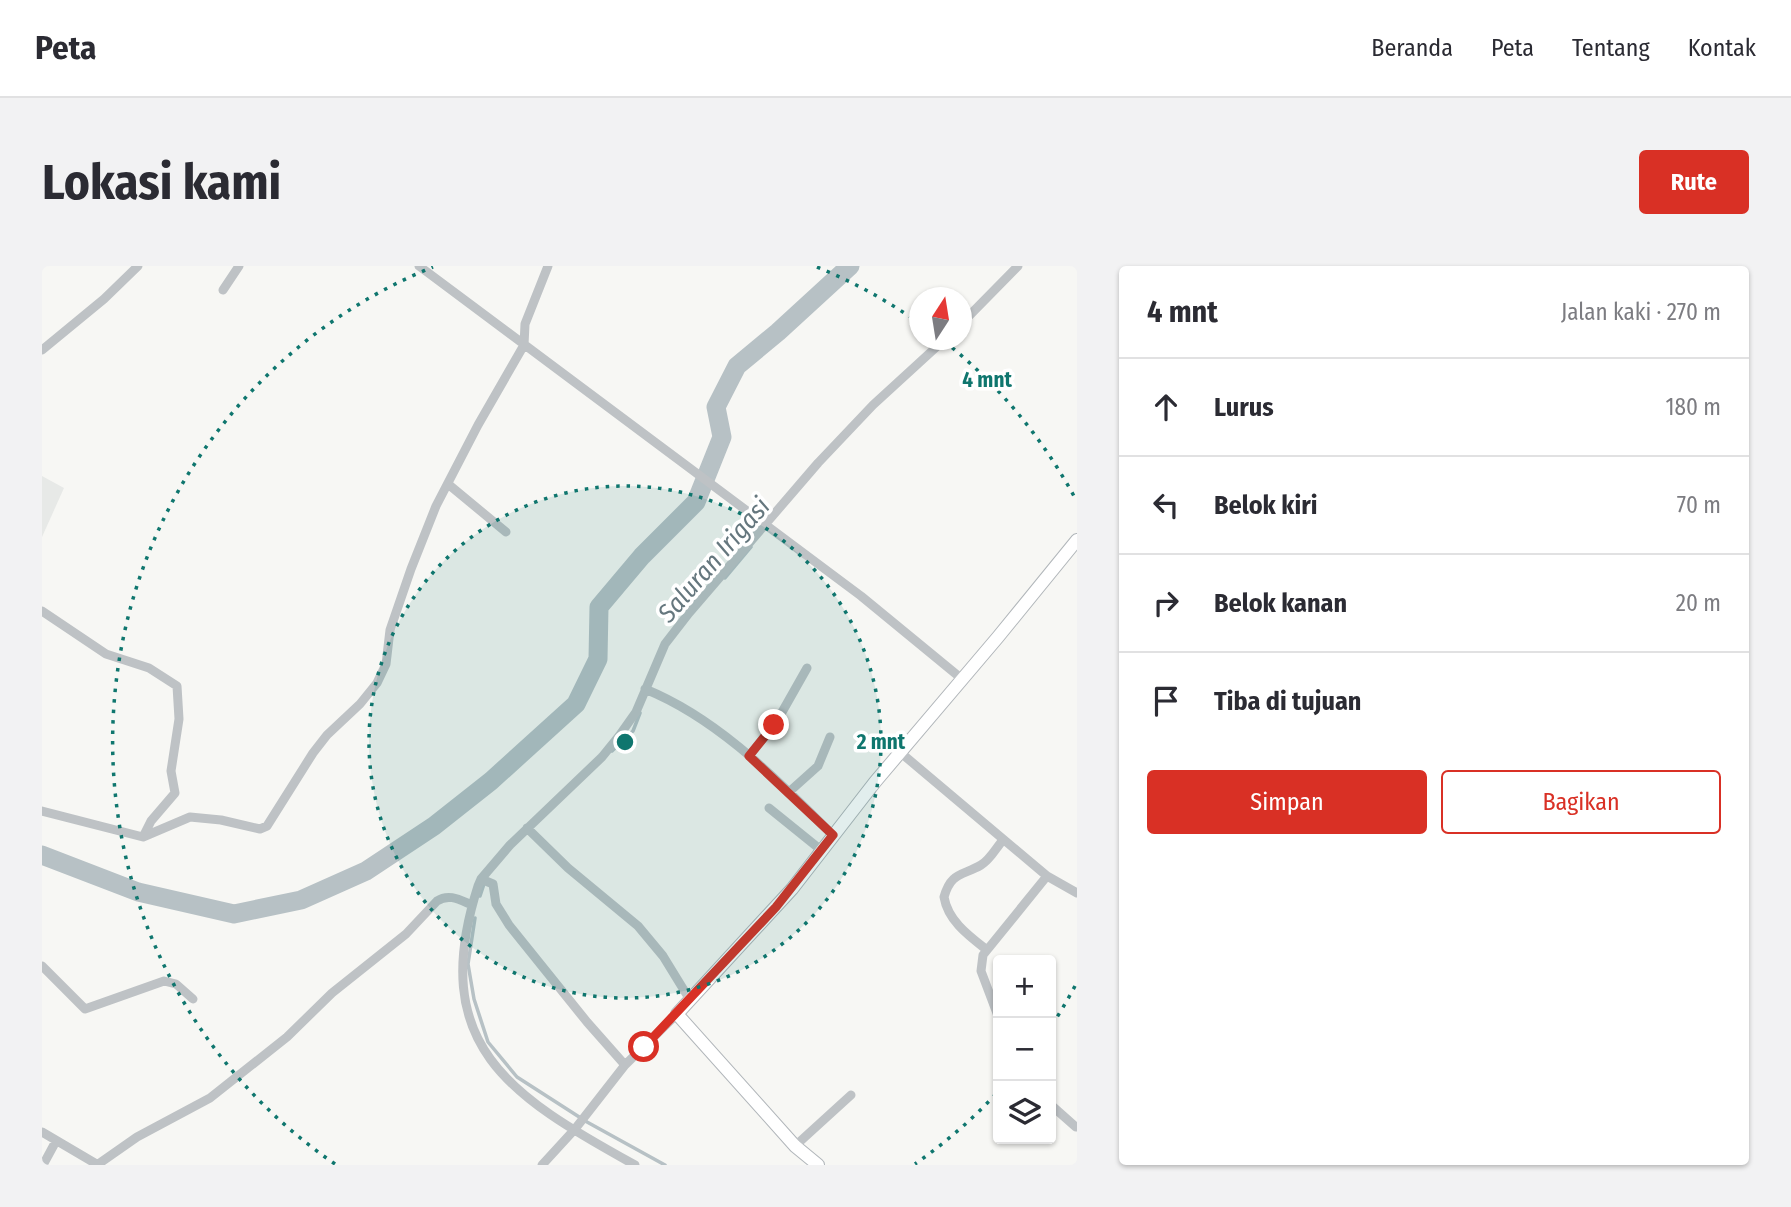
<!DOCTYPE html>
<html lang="id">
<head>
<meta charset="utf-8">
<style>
  :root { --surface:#fff; --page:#f2f2f3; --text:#2b2b33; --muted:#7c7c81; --line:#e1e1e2; --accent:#d93025 }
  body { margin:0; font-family:"Fira Sans Condensed",sans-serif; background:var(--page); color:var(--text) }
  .controls { position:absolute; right:21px; bottom:21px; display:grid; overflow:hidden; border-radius:7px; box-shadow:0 2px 5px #0004 }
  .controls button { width:63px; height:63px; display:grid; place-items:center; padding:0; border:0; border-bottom:2px solid var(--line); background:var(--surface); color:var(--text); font:35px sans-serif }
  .compass { position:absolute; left:867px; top:21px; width:63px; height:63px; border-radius:50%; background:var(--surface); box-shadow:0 2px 5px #0004; rotate:12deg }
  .stop { position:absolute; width:21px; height:21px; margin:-16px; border:5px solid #d93025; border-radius:50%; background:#fff }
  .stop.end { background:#d93025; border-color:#fff; box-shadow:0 2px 7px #0008 }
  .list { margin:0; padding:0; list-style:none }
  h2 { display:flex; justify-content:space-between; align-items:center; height:91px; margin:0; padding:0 28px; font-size:30px }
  h2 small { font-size:23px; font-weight:400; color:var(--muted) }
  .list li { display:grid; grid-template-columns:46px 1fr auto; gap:21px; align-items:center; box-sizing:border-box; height:98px; padding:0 28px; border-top:2px solid var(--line) }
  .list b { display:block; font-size:26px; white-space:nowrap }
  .list em { font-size:23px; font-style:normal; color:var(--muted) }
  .actions { display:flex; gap:14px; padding:21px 28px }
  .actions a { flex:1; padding:16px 0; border:2px solid var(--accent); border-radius:7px; text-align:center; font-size:24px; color:var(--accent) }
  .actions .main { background:var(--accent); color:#fff }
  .icon { flex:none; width:38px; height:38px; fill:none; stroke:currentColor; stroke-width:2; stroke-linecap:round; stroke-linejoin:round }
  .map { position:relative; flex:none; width:1035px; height:899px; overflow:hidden; border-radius:7px }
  header { display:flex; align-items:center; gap:42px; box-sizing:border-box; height:98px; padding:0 35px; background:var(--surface); border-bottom:2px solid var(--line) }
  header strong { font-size:33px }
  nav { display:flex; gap:38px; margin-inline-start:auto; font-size:24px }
  .intro { display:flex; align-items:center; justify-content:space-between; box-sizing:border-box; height:168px; padding:0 42px }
  h1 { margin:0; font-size:49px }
  .button { padding:18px 32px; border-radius:7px; background:var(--accent); color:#fff; font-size:24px; font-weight:700 }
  main { display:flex; gap:42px; padding:0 42px }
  aside { flex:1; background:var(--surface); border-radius:7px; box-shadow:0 2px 5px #0004 }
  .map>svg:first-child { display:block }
  .built { fill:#e7e9e7 }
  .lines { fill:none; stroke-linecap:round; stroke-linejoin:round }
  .stream { stroke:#b7c1c5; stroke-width:3.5 }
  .river { stroke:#b7c1c5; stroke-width:19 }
  .secondary-casing { stroke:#b1b6ba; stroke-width:14 }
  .street { stroke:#bec2c5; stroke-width:9 }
  .secondary { stroke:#fff; stroke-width:12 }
  .route { stroke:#d93025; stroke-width:9 }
  .ring { fill:none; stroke:#0f766e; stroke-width:3.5; stroke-dasharray:3.5 7 }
  .labels { text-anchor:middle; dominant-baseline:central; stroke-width:7; stroke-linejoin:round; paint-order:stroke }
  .water-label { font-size:26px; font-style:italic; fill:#65777e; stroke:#fff }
  .centre { fill:#0f766e; stroke:#fff; stroke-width:3.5 }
  .ring-label { font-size:21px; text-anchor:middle; font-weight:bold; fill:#0f766e; stroke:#fff; stroke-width:7; stroke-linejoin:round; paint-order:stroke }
</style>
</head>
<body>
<header>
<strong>Peta</strong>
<nav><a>Beranda</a><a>Peta</a><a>Tentang</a><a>Kontak</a></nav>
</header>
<div class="intro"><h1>Lokasi kami</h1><a class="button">Rute</a></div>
<main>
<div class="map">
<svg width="1035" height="899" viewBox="0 0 1035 899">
  <rect width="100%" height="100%" fill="#f7f7f4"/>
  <!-- built -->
  <path class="built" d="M0,210L22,222L0,271Z"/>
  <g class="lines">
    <!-- stream -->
    <path class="stream" d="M683,312L709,281
      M570,485L591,465L598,447
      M438,630L443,615
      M433,652L426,698L432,733L446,776L475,811L545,856L623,899"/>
    <!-- river -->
    <path class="river" d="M0,589L96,626L192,648L259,634L324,605L392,560L449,515L534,438L556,393L557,341L600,290L654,236L680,171L674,141L695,100L736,66L808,0"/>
    <defs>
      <path id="secondary" d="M776,899L753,880L635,748L750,623L833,516L956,371L1035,274"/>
    </defs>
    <!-- secondary casing -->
    <use href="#secondary" class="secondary-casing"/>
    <!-- street -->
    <path class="street" d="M377,0L819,330L920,413
      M181,24L197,0
      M920,57L976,0
      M0,84L62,33L96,0
      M406,218L464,266
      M0,345L64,388L107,402L135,420L137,453L129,505L133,527L109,555L101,571
      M603,423C677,453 735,514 791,569
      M859,487L1005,610L1035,627
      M707,490L735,455L765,402
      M747,526L776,500L788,471
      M727,542L779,584
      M0,545L101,571L148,551L179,554L218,563L225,560L271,487L285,469L318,438L335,417L344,398L348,364L369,303L394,240L436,159L482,79L483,58L506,0
      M485,562L526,602L596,660L621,690L648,734
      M439,613L451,618L454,638L467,659L545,756L583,799
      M945,684C927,670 906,655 902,631C909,606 920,610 939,599C948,594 954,582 961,574
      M0,700L43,743L122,715L134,718L151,733
      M956,750L939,705L941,689L1005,610
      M1009,839L1034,861
      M0,866L56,899
      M753,880L809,829
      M1,899L14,875
      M55,899L95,871L168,832L245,771L290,727L364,668L395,635C407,627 418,634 430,639
      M500,899L533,863L583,799L635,748
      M593,899C468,830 385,779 436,620L439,613L468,579L560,491L577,470L594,446L623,378L647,347L776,197L831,139L902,74"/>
    <!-- secondary -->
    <use href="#secondary" class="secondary"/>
  </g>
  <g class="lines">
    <!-- route -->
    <path class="route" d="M602,781L734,641L791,569L707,490L732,459"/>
  </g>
  <!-- distance rings -->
  <circle cx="583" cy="476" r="256" fill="#0f766e" fill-opacity=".12"/>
  <g class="ring">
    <circle cx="583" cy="476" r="256"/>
    <path d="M1033 720A512 512 0 0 1 1010 759M954 828A512 512 0 0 1 873 898M293 898A512 512 0 0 1 391 1M775 1A512 512 0 0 1 877 57M902 75A512 512 0 0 1 1033 232"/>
  </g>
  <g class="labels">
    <!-- water labels -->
    <g class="water-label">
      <text transform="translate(672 294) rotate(-49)">Saluran Irigasi</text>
    </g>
  </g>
  <circle cx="583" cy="476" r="10" class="centre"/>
  <g class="ring-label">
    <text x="945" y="121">4 mnt</text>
    <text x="839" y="483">2 mnt</text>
  </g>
</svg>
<div class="controls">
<button>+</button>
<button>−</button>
<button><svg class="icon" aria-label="layers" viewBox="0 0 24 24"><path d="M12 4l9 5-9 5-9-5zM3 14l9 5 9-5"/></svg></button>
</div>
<svg class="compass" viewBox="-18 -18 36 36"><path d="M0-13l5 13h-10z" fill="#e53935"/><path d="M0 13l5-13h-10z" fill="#7c7c81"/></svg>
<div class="stop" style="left:602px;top:781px"></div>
<div class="stop end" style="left:732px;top:459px"></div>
</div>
<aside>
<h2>4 mnt<small>Jalan kaki · 270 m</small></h2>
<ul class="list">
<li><svg class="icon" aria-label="ahead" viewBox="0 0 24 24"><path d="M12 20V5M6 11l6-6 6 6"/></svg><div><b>Lurus</b></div><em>180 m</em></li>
<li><svg class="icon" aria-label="left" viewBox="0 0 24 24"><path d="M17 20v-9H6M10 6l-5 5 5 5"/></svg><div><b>Belok kiri</b></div><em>70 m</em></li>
<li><svg class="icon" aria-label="right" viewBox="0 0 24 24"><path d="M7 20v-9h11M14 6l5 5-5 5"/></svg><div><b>Belok kanan</b></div><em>20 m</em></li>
<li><svg class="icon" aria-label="arrive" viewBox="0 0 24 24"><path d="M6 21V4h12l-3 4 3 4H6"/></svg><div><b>Tiba di tujuan</b></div></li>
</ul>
<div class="actions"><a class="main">Simpan</a><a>Bagikan</a></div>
</aside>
</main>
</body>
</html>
